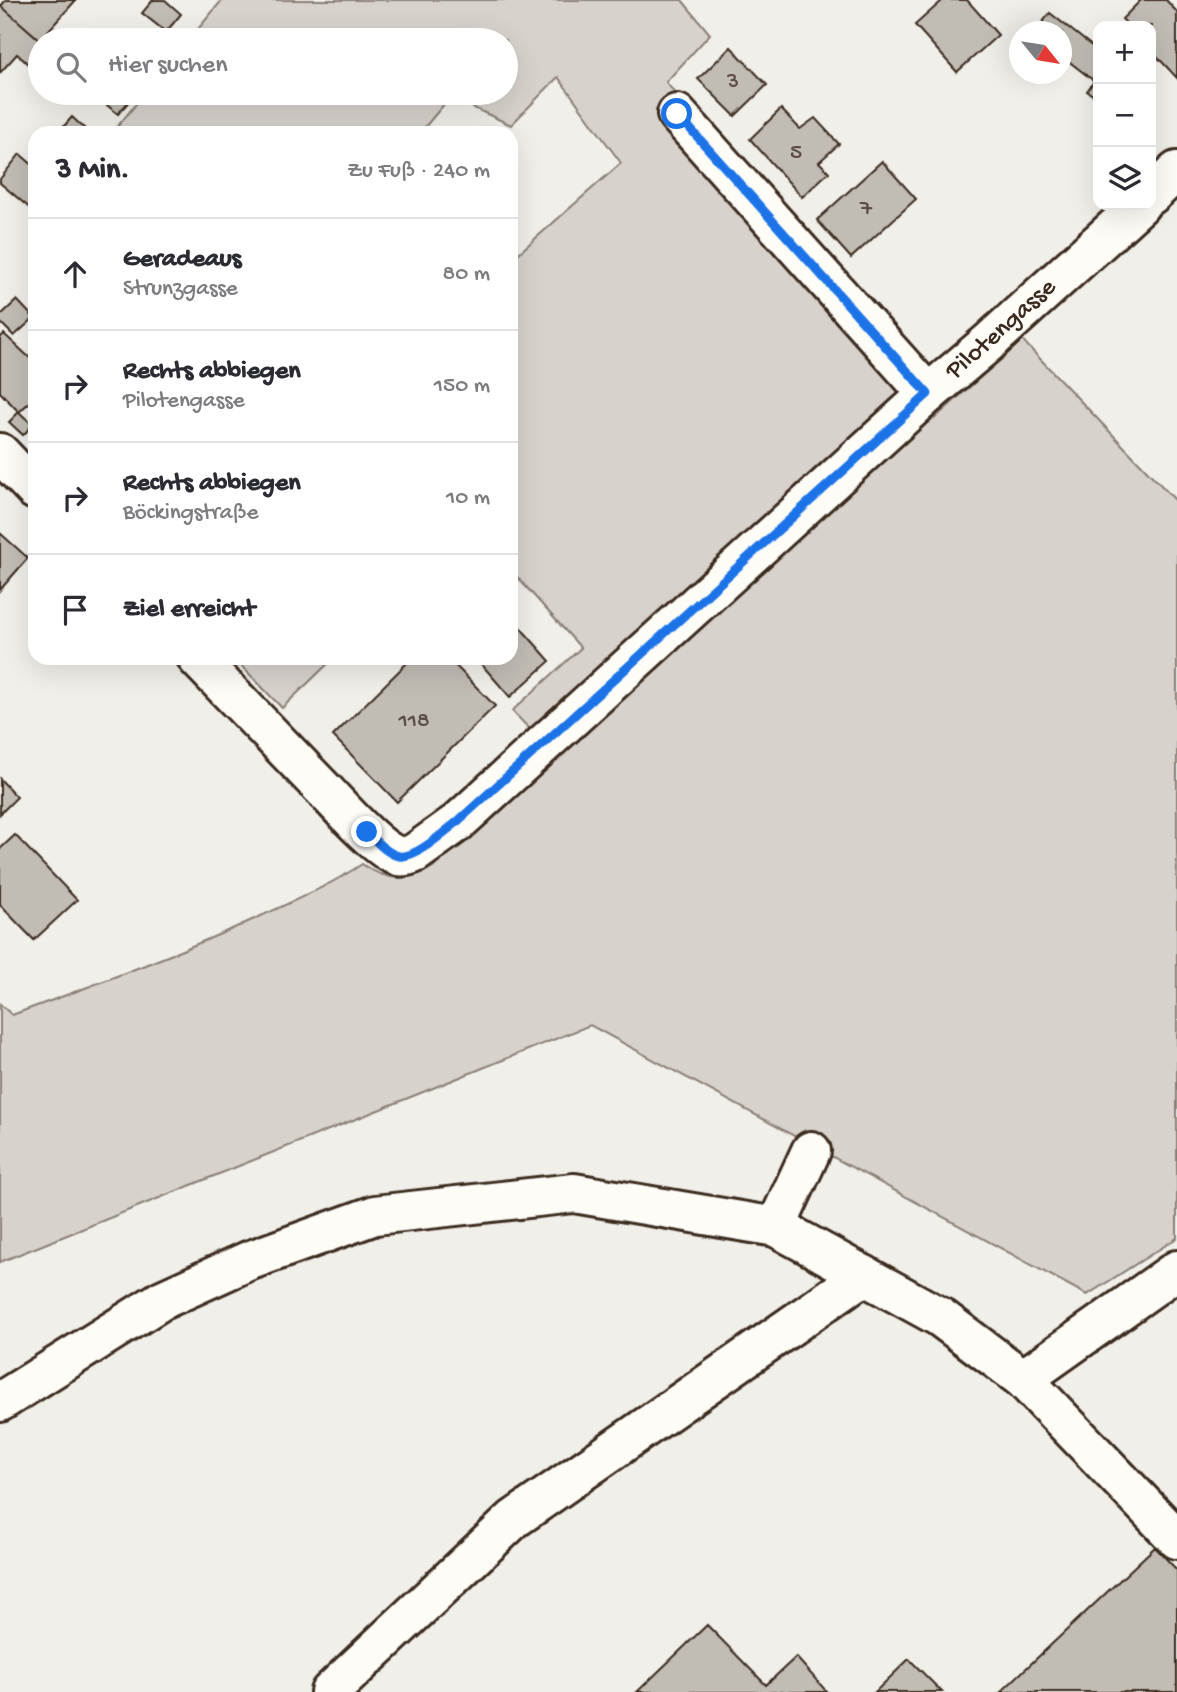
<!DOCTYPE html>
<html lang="de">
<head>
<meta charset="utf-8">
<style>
  :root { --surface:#fff; --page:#f7f7f7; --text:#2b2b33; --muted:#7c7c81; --line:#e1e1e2 }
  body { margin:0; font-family:"Gochi Hand",sans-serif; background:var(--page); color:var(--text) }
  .controls { position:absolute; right:21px; top:21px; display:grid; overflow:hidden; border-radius:14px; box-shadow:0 7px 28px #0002 }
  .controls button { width:63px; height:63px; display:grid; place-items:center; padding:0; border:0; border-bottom:2px solid var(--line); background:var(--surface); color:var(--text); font:35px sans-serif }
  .compass { position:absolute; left:1009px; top:21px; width:63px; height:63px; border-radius:50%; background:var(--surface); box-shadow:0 7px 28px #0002; rotate:120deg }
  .stop { position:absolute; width:21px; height:21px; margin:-16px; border:5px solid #1a73e8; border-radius:50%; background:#fff }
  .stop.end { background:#1a73e8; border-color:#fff; box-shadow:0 2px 7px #0008 }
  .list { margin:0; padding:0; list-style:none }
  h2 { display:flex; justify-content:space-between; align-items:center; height:91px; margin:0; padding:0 28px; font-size:30px }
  h2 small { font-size:23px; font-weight:400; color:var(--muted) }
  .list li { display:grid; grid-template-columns:46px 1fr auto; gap:21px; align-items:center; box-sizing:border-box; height:112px; padding:0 28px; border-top:2px solid var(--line) }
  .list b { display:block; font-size:26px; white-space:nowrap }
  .list p { margin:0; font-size:23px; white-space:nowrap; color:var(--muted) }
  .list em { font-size:23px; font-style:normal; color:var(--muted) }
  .icon { flex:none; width:38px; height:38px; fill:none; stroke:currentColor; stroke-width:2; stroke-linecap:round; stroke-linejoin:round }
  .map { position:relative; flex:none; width:1177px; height:1692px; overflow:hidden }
  .search { position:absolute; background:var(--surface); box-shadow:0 7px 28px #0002; left:28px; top:28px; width:490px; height:77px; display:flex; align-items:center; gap:18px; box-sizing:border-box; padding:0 24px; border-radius:38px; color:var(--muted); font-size:26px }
  .panel { position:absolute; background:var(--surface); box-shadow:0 7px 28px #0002; left:28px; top:126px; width:490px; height:539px; border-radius:21px }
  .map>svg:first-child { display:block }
  .green { fill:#d7d2cc; stroke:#897e75; stroke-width:2 }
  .building { fill:#c1bcb4; stroke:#3b2a1e; stroke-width:2 }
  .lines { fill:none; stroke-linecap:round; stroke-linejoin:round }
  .minor-casing { stroke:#3b2a1e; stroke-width:44 }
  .minor { stroke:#fdfcf7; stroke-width:38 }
  .route { stroke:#1a73e8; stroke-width:9 }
  .labels { text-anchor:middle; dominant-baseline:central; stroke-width:5; stroke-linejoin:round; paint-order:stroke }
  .number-label { font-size:23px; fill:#5c4e44 }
  .street-label { font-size:26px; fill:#3b2a1e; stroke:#fdfcf7 }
</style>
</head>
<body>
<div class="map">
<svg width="1177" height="1692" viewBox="0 0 1177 1692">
  <rect width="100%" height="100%" fill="#f1efea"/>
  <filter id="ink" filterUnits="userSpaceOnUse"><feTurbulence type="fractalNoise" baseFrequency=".0143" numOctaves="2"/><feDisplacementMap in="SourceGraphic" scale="14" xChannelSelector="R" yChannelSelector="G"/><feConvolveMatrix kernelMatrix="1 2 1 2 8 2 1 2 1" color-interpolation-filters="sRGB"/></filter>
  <g filter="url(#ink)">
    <!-- green -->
    <path class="green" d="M222,0H682L710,34L666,82L686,107L662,128L934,419L1022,340L1177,502V1238L1087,1295L590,1025L0,1262V1004L12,1015C97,984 180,953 261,916C295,900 331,885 362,864C386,881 408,883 433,867L556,756L512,711L581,648L511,570V260L621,163L558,77L511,125L450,97L420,133H112L145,93H506V40H189Z
      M234,658H334L282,708Z"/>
    <!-- building -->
    <path class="building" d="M6,0H76L40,40L1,6Z
      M153,0H165L181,14L166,32L142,13Z
      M943,0H967L998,35L957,72L915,25Z
      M1141,0H1166L1177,12V78L1151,50V26H1129L1122,19Z
      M1,6L40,40V75L17,54L0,73V7Z
      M1050,13L1098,51V99L1087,91L1094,81L1062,56V32H1035Z
      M731,47L767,85L735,116L698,79Z
      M92,93H136L118,114Z
      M781,109L800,129L815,118L839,144L819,162L829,172L802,197L750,139Z
      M72,117L86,130L83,133H58Z
      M20,154L35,167V206L32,210L0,183V179Z
      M882,161L916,199L851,258L817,220Z
      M17,300L34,318L14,336L0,322V316Z
      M4,334L32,360H35V397L19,412L0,392V338Z
      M19,412L33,425L23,435L9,422Z
      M0,533L28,558L0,590Z
      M511,617L550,661L510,697L476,658H511Z
      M412,658H448L495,706L397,802L333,736Z
      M0,779L17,797L0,814Z
      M15,835L77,900L34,940L0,905V849Z
      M1155,1547L1177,1570V1692H1001Z
      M707,1625L766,1685L796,1657L827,1692H637Z
      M909,1659L942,1692H875Z"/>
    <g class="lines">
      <defs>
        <g id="minor">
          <path d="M677,114L928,394"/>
          <path d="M1151,195L1177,171"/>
          <path d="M0,453L35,490"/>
          <path id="s1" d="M197,658C240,703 284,748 327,793C342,809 376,847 395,855C402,858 408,856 415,853L458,822L928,394L988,343L1140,205"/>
          <path d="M776,1227L811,1151"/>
          <path d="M1023,1379L1177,1270"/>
          <path d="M0,1402L162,1300L248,1261L375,1215L574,1193L776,1227L940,1317L1023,1379L1177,1539"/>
          <path d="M330,1692L514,1519L864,1275"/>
        </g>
      </defs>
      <!-- minor casing -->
      <use href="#minor" class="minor-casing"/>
      <!-- minor -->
      <use href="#minor" class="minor"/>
    </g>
  </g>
  <g class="lines" filter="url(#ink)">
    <!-- route -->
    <path class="route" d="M367,832C375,840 387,854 399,856C415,859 444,832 457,822L928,394L677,114"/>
  </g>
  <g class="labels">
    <!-- number labels -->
    <g class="number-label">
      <text x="733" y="82">3</text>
      <text x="796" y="153">5</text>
      <text x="866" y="209">7</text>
      <text x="414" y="721">118</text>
    </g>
    <!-- street labels -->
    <g class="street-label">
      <text stroke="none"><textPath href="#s1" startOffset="1087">Pilotengasse</textPath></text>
    </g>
  </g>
</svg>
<div class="controls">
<button>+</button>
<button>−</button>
<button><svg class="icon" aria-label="layers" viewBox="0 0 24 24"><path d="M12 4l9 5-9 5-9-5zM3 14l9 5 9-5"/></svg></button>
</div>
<svg class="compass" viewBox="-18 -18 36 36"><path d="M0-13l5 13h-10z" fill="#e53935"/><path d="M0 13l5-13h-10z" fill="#7c7c81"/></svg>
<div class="stop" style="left:677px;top:114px"></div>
<div class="stop end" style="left:367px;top:832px"></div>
<div class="search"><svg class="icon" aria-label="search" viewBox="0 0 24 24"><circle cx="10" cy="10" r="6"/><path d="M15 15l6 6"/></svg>Hier suchen</div>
<section class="panel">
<h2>3 Min.<small>Zu Fuß · 240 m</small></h2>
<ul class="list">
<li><svg class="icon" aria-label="ahead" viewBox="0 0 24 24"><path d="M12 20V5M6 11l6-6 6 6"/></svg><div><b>Geradeaus</b><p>Strunzgasse</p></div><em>80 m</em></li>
<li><svg class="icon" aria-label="right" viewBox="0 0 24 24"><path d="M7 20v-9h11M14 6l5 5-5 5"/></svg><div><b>Rechts abbiegen</b><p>Pilotengasse</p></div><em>150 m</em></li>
<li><svg class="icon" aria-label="right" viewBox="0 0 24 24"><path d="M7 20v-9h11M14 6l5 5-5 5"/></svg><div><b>Rechts abbiegen</b><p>Böckingstraße</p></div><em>10 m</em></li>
<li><svg class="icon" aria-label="arrive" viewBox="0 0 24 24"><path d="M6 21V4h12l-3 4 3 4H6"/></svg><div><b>Ziel erreicht</b></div></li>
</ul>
</section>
</div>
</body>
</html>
